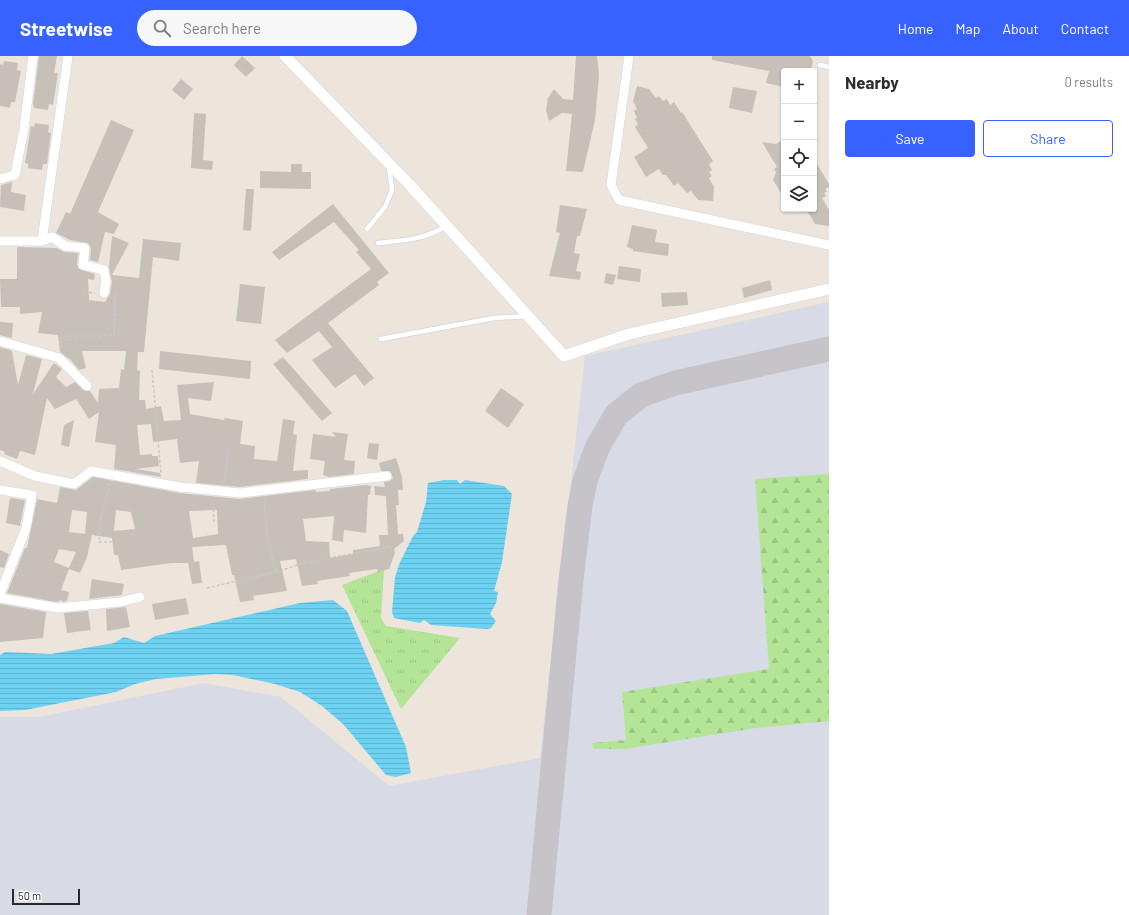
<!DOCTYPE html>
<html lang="en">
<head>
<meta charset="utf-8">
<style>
  :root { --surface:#fff; --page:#f7f7f7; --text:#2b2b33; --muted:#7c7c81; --line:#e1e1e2; --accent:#3862ff }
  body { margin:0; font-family:Barlow,sans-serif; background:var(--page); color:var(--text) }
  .controls { position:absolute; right:12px; top:12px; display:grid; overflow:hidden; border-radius:4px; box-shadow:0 1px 3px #0004 }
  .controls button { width:36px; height:36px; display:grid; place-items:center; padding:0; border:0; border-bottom:1px solid var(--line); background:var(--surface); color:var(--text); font:20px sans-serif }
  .scale { position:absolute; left:12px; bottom:10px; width:68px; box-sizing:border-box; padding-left:4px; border:2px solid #2b2b2b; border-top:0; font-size:11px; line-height:14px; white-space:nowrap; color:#2b2b2b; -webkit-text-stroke:3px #fff; paint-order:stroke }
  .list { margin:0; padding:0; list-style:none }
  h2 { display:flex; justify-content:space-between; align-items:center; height:52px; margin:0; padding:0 16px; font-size:17px }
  h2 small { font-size:13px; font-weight:400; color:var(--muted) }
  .actions { display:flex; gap:8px; padding:12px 16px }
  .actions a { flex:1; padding:9px 0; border:1px solid var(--accent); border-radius:4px; text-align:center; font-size:14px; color:var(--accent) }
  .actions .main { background:var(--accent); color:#fff }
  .icon { flex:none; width:22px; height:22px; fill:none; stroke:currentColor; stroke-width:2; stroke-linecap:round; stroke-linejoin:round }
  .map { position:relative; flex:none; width:829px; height:859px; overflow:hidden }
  header { display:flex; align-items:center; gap:24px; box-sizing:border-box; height:56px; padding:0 20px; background:var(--accent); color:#fff }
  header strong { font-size:19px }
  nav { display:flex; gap:22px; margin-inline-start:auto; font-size:14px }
  .search { width:280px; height:36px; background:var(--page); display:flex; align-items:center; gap:10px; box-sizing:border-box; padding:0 14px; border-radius:22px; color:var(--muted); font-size:15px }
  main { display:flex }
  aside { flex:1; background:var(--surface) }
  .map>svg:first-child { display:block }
  .airport { fill:#d8dae6 }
  .grass { fill:url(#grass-tufts) }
  .forest { fill:url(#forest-firs) }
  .water { fill:url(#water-rules) }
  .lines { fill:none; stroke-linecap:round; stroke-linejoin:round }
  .taxiway { stroke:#c6c4c9; stroke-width:25 }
  .building { fill:#c6c0b8; fill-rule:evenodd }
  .service-casing { stroke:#d2d6e4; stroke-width:6 }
  .minor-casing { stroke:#d2d6e4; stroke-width:10 }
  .tertiary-casing { stroke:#d2d6e4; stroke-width:12 }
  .path { stroke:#c8c8c8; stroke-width:1.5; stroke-dasharray:3 2; stroke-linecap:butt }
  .service { stroke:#fff; stroke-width:4.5 }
  .minor { stroke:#fff; stroke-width:9 }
  .tertiary { stroke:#fff; stroke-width:11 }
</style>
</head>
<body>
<header>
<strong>Streetwise</strong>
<div class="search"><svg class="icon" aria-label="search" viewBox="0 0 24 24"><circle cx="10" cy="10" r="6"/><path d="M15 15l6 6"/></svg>Search here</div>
<nav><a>Home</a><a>Map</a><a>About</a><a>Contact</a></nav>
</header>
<main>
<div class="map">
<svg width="829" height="859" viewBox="0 0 829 859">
  <defs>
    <pattern id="grass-tufts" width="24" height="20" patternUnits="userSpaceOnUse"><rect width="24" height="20" fill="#b4e597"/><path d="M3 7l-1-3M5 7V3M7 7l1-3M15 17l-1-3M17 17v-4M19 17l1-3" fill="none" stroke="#9bc582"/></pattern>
    <pattern id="forest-firs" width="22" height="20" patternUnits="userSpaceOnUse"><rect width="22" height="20" fill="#b4e597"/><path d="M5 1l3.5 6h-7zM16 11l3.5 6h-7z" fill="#9bc582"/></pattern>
    <pattern id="water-rules" width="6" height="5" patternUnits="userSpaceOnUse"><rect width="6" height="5" fill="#6dd2f2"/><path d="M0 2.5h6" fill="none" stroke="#5fb4d0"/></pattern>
  </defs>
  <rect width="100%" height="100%" fill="#ede5dc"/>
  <!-- airport -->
  <path class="airport" d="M829,246V859H0V661H39L204,627L281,641L389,730L540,702L585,300Z"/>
  <!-- grass -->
  <path class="grass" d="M384,513L381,562L386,570L460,582L401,653L342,529Z"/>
  <!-- forest -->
  <path class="forest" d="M829,418V665L756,672L624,693H594L592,687L626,684L622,636L769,613L755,423Z"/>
  <!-- water -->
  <path class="water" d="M444,424H457L460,428L465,424L504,430L512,438L502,506L494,535L498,536L496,547L490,558L496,565L491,572L487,573L431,569L424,564L420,567L394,562L392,556L395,521L400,506L413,480L417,476L426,446L428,427Z
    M333,544L347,555L406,691L411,717L396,721L386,719L343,668L322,650L300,636L275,628L233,619L215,618L156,623L135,628L116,636L25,654L0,655V599L5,596L51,598L114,587L124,581L144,587L155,580L300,547Z"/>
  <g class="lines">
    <!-- taxiway -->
    <path class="taxiway" d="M539,859L571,524L580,450L585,425L597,392L616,359L641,339L675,327L829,293"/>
  </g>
  <!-- building -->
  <path class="building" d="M39,0H57L54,17H58L53,49L49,48L48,54L34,52L33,48Z
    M242,0L255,12L246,21L234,9Z
    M576,0H597L599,19L595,64L583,116L566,115L572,58L562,57L549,65L546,54L548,42L554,33L563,43L573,44Z
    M712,0H810L813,5L811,15H784V31L766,27L769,15L712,4Z
    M4,5L18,7L17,14L21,15L15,46H11L10,52L0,50V8L3,9Z
    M181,23L193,33L184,44L172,34Z
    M637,30L649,33L656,42L659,40L663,45L667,43L670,49L674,46L681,57L682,56L713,105L709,108L712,114L709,116L712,120L709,122L714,131L713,145L698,144L691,135L687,137L678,127L674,130L666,119H663L659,113L646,121L634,101L648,92L635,71L638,68L635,63L637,62L634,55L637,53L633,45Z
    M733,31L757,35L752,57L729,52Z
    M194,57L206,58L203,104L213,105L212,114L191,112Z
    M111,64L134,74L98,156L119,168L114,178L105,176L98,206L90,204L91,192L88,187L70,184L56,177L66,156L70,158Z
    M35,67L49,69L48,76L51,77L47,108H43L42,114L28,112V108L25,107L31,70L34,71Z
    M784,83V142L773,124L776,116L774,113L777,111L762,86L776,88Z
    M814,103L829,128V131L825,133L827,135L824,137L826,140L822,142L829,154V170L815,168L806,153H814Z
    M291,108H302V116H311V133L260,132V115L291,116Z
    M12,126L11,136L26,139L24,155L0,151L1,129Z
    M246,133H254L251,175L243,174Z
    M333,148L389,217L377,226L379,229L328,267L374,322L364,330L355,318L335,332L312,304L332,291L319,275L287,297L275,284L371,213L356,196L359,194L334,166L279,204L272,196Z
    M560,149L587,153L580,180H577L574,197L580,198L576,215L581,216L580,224L549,220L560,177L556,176Z
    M632,169L657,174L655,186L669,188L668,200L633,195V193L627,191Z
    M112,180L129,187L112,219L139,222L143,183L181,187L179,205L153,201L144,296H138L137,314L140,315L139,344H145L146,353L161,350L164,365L181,364L177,329L214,326L211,345L188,342L190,358L224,364L225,362L243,365L240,388L255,390L254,403L277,405L283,363L295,365L293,378L297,379L293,415L308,414V423L240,431L196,427L199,405L180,407L177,383L153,386L151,368L137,369L140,399L152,398V400H158L159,410L136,413L160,417L161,421L114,413L116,389L95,386L99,356L89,363L76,343L55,353L47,342L35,399L20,395L17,403L4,398L5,396L0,394V291L12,295L18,329L26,299L42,303L33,338L54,307L62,313L56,321L66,331L75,326L83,334L90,335L98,347L99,333L119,332L121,313L124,314L126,295H82L86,312L79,314L69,302V303L60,296L58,279L38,277L42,256L20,258V251H1L0,223H17V191L57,192L64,196L78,197L77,209L79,213L95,218L94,224L88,223L89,244L105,246L110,238L112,226L109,211Z
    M619,210L641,213L640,226L617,223Z
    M606,217L616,219L613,229L604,227Z
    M770,224L772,234L744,242L742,232Z
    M240,228L265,231L261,268L236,265Z
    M687,236L688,249L662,251L661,237Z
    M0,266L13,267L12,282L0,279Z
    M160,295L251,305L250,323L159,313Z
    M283,301L332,357L322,365L273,308Z
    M501,332L524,348L508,372L485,355Z
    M74,364L69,391L61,389L64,369Z
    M332,376L348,378L344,404L355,405L354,418L329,421L323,419L325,405L310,403L313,378L336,381Z
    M369,387L379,388L377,404L367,402Z
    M396,402L402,421L403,434H398L399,449H396L397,463L398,478H403L404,485L394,493L395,497L389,513L378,516L377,513L349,517L350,520L317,525L318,528L302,530L296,503L280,505L287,535L253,540L254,544L240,546L234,519H232L226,489L192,491L194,506L199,505L202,527L192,528L188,507H171L121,514L118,499H114L112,482L92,479L87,501L80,517L69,513L61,534L69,536L67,545L62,546V544L56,546L7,537L25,492H27L37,443L57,447L60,431L76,434L93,421L179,437L240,443L315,434L316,436L330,435V433L366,429L371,430L370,439H368L366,477L344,474L343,486L332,484L334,460L303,463L306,485L329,486L330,502L353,498V494L380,490L379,479H388L386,440L375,439L374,430L385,431L384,426L390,425L393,422L390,415H381L379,407ZM72,454L87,456L85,478L69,476ZM116,454L131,456L135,473L114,475ZM217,454L218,478L193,482L189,455ZM59,493L76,496L69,512L54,506Z
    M10,442L25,444L20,470L6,467Z
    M0,494L9,498L4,512L0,511Z
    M92,523L124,528L122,539L89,543Z
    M186,542L189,558L155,564L152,548Z
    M0,548L46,556L43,582L0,586Z
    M126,551L130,571L107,575L106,553Z
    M88,555L91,574L67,577L64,557Z"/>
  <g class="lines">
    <defs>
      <path id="service" d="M820,9L829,11
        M367,173L385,151L392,134L389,110
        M378,187C404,184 424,184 446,170
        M381,283L494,262L527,260"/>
      <path id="minor" d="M629,0L611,129L619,144L829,189
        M0,123L15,119L24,73L33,0
        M0,185H42L52,181L65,190L85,192L83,209L104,214L106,225L104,237
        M42,185L68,0
        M0,285L59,302L87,330
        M0,405L35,420L74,428L91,415L180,431L240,437L387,420
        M0,434L32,439L26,472L0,538
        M0,542L58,552L120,546L140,541"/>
      <path id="tertiary" d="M285,0L409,128L564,300L629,278L829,233"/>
    </defs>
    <!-- service casing -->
    <use href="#service" class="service-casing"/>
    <!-- minor casing -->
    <use href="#minor" class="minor-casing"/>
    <!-- tertiary casing -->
    <use href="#tertiary" class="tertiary-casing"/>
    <!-- path -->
    <path class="path" d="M84,236L95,237
      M61,293V281L66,280H114L115,238L113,237
      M152,314L161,418
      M224,426L229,391
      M110,427L101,463L99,486H119
      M213,443L214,466
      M264,443L267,479L276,516
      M207,532L276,516L307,506L394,490"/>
    <!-- service -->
    <use href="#service" class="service"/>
    <!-- minor -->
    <use href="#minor" class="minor"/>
    <!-- tertiary -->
    <use href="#tertiary" class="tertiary"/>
  </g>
</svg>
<div class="controls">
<button>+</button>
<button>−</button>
<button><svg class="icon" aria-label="locate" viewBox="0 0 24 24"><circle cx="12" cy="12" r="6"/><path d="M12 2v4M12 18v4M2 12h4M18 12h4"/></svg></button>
<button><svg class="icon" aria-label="layers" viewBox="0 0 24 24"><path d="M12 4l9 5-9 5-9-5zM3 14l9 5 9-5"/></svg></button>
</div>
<div class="scale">50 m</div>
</div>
<aside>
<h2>Nearby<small>0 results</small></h2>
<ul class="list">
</ul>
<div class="actions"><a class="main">Save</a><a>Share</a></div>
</aside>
</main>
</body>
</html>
